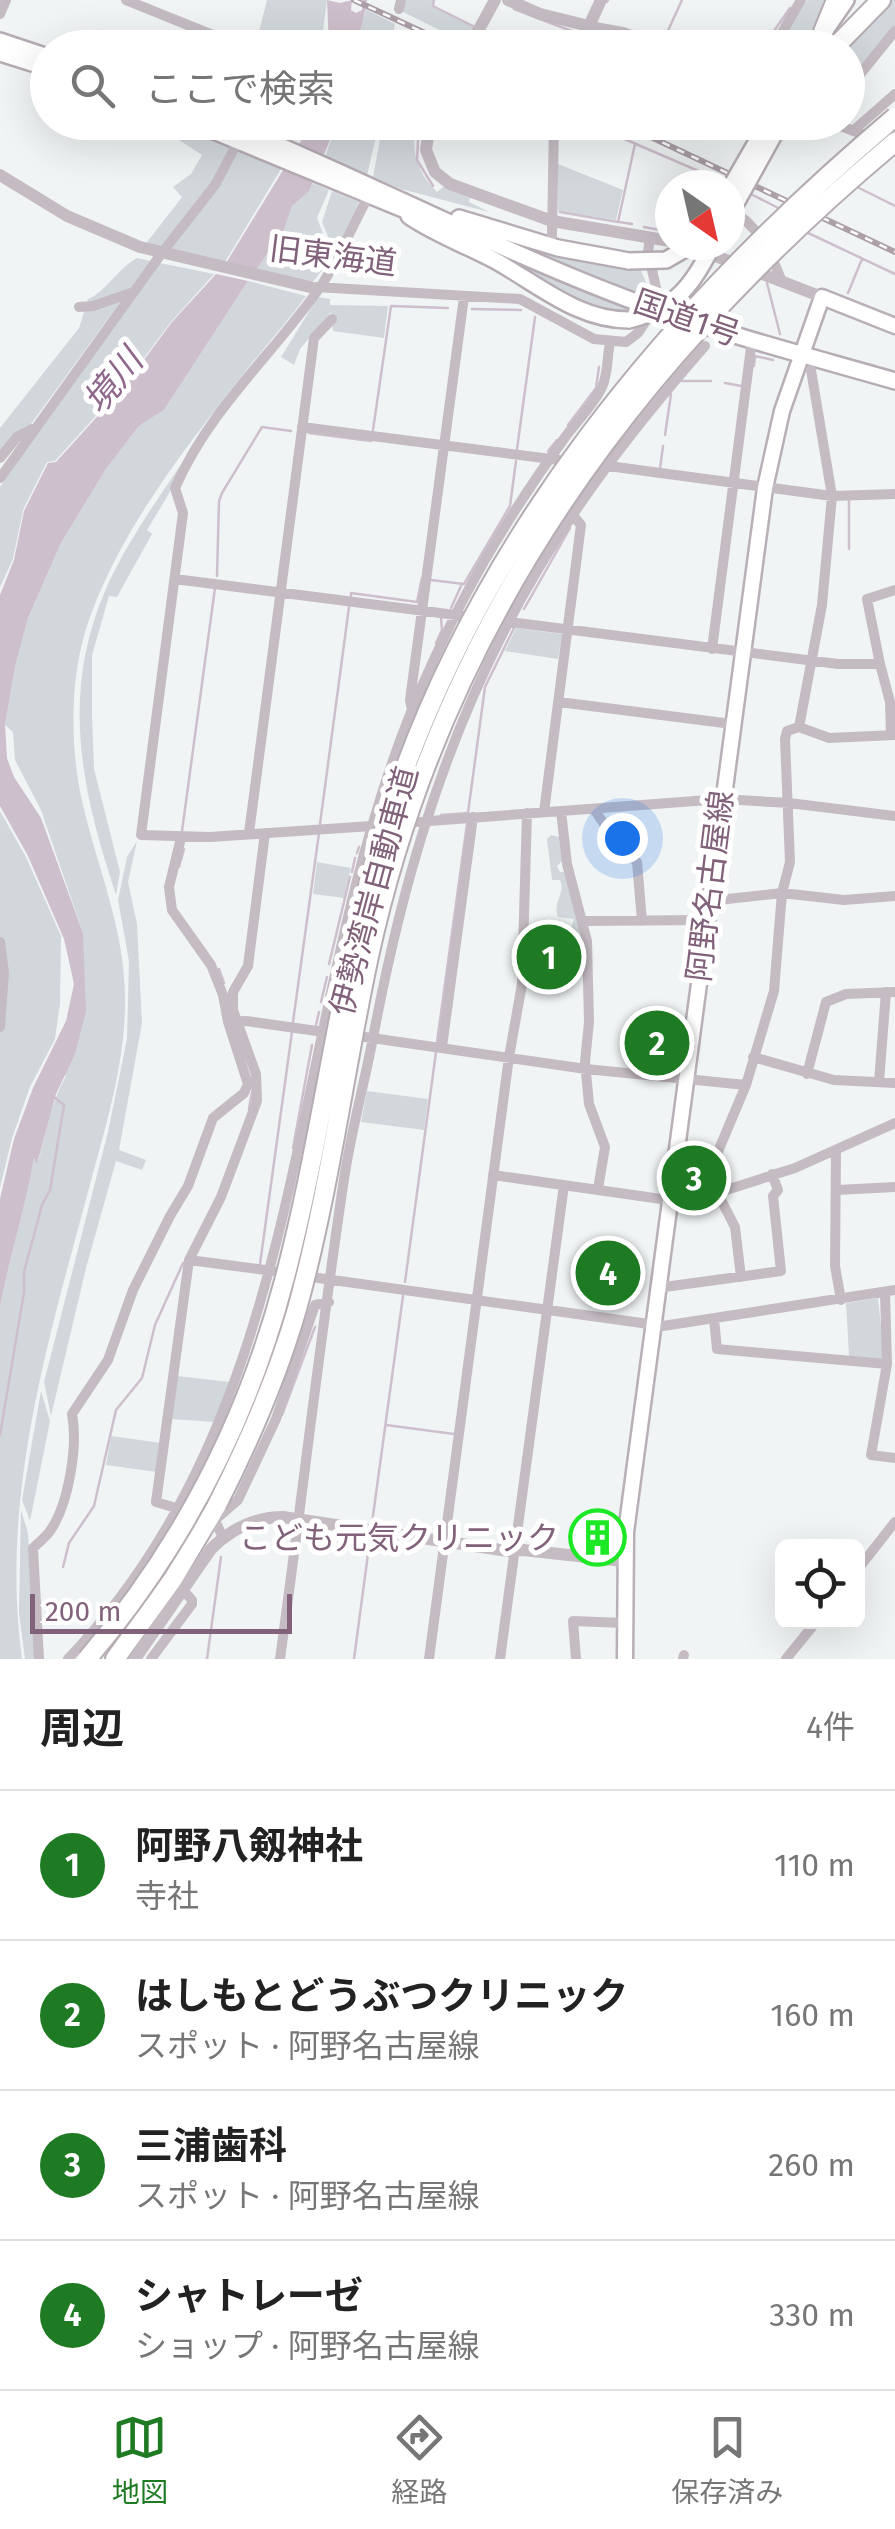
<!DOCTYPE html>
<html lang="ja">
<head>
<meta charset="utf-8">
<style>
  :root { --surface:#fff; --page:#f6f6f6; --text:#222; --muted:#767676; --line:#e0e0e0; --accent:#1f7b23 }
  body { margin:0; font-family:"Fira Sans","Noto Sans JP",sans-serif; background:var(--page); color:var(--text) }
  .controls { position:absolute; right:30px; bottom:30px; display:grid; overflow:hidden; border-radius:15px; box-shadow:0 10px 40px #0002 }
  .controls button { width:90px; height:90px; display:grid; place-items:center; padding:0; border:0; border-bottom:2px solid var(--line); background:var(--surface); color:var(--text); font:50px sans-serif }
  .compass { position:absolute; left:655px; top:170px; width:90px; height:90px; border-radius:50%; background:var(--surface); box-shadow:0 10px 40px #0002; rotate:146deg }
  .scale { position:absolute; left:30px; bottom:25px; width:262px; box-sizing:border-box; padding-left:10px; border:5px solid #82627a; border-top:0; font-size:28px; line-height:35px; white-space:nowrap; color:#82627a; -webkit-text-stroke:8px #fff; paint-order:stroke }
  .you { position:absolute; left:622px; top:838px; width:35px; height:35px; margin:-25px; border:8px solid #fff; border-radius:50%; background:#1a73e8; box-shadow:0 0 0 15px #1a73e833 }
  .badge { display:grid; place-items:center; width:65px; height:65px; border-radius:50%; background:var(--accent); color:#fff; font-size:32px; font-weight:700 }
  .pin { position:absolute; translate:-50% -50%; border:5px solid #fff; box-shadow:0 2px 10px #0006 }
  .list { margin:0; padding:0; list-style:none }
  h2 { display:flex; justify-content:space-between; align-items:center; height:130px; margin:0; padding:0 40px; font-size:42px }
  h2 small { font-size:32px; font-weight:400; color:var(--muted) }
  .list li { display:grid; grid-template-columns:65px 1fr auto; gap:30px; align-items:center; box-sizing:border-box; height:150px; padding:0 40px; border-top:2px solid var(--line) }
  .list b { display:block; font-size:38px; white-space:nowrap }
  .list p { margin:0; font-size:32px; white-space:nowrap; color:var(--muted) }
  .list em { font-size:32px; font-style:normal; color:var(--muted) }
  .icon { flex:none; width:55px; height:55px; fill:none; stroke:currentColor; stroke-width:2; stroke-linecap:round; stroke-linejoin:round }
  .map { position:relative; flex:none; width:895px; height:1659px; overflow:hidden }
  .search { position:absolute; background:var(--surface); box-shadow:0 10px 40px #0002; left:30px; right:30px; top:30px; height:110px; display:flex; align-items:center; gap:25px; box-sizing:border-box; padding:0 35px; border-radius:55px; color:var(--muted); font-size:38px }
  .sheet { height:730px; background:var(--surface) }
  nav { display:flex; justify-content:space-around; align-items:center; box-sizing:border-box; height:140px; border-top:2px solid var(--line); background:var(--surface); font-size:28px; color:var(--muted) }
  nav a { display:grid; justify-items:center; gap:5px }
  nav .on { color:var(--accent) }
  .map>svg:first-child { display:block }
  .green { fill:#d1d7db }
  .water { fill:#cebfcc }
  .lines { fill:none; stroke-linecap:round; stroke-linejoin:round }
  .stream { stroke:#cebfcc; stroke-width:2.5 }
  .secondary-casing { stroke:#b9afb7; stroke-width:19 }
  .trunk-casing { stroke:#b6adb4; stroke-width:20 }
  .motorway-casing { stroke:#b6adb4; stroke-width:22 }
  .minor { stroke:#c5bcc3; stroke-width:10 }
  .tertiary { stroke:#c5bcc3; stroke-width:12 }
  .secondary { stroke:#fff; stroke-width:14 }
  .trunk { stroke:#fff; stroke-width:15 }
  .motorway { stroke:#fff; stroke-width:18 }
  .rail-casing { stroke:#ac9fa8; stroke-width:6 }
  .rail { stroke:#fff; stroke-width:2.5; stroke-dasharray:8; stroke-linecap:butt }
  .trunk-bridge-casing { stroke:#b6adb4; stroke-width:20; stroke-linecap:butt }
  .motorway-bridge-casing { stroke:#b6adb4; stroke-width:22; stroke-linecap:butt }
  .trunk-bridge { stroke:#fff; stroke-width:15 }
  .motorway-bridge { stroke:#fff; stroke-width:18 }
  .labels { text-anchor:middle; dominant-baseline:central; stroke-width:10; stroke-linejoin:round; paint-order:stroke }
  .street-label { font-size:32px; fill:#82627a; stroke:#fff }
  .poi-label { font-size:32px; fill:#82627a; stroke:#fff; text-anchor:end }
  .water-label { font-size:35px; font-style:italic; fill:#8e678a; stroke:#fff }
</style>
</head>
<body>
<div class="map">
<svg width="895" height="1659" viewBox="0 0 895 1659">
  <rect width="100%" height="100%" fill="#f0f4f4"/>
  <!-- green -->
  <path class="green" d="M267,0H327L321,47L255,48Z
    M403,0H434L433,7L474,27L466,43L401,11Z
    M807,0H833L808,47L778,48Z
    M890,0H895V26L848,84V50Z
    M365,9L395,24L391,47H357Z
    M136,123H176L230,147L210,185L160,248L144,246L182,197L173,187L191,174L202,155L179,140Z
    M337,123H379L367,176L325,157Z
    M383,123H418C409,150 417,172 437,192L443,187L470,198L469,202L489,212L401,189L373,177Z
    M239,151L281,169L225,262L169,251L218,188Z
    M558,164L623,190L616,220L558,211Z
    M313,183L329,190L317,218L332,257L313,282L256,270L284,230L292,206Z
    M332,191L359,202L335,253L322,222Z
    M503,238L641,270L652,298L650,299Z
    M137,258L150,261L31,424L0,450V428L79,328L88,299C106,292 117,269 137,258Z
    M160,263L214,274L171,322L122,387L55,461L47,462L23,510L13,559L0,587V487L39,428Z
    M518,263L633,310V313C589,317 553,288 517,266Z
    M248,281L306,296C288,321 268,343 249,367C187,445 117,533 86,629C70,681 70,747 82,801C98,871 127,933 125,1007C124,1069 104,1132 88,1192C47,1344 0,1500 22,1659H0V1306C10,1256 25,1208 34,1157L38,1162C46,1134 51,1102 65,1078L83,933L41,810L15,760L13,732L5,725L15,667L28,618L61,543L106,469L139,426L164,410Z
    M318,297L330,299V305L388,306L384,338L333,331L331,312L300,349L294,365L281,357Z
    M180,466L173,487L147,530L152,534L117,597L109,596L92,655V717L94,769L120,872L116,895C82,792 60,696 105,591C124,547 153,506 180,466Z
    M516,628L562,634L558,659L505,651Z
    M0,811L26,857L61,936L60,1003L55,1039L30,1087L12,1138L0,1188Z
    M551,835L559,837L562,861L557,866L560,872H565L582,932L579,933L571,928L574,919L558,917C552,903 566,893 560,880H552L547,839Z
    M137,841L128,882L137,924L142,1023L119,1150L146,1160L142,1170L116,1161L86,1268L51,1416L44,1382L108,1132L127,1039L129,961L118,900L127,857Z
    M317,862L351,868L344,898L313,894Z
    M367,1091L428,1099L424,1130L361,1122Z
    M878,1298L884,1357L881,1360L849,1356L846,1303Z
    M177,1376L230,1382L215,1422L171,1419Z
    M41,1391L50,1421L30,1521L22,1500Z
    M111,1436L161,1443L157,1472L106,1465Z
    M21,1510L28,1533L36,1659H25L19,1613Z"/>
  <!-- water -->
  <path class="water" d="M327,0L340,3L352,0L351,10L356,13L362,10L363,0H367L357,47H329Z
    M312,123H337L309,191L292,206L284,230L256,270L226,263Z
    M216,274L248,281L164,410L139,426L106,469L61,543L28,618L15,667L5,725L7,758L14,777L41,818L83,933L86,1011L75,1054L56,1094L37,1164L34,1158C25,1209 10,1256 0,1306V1199L14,1139L33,1088L66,1021L74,984L64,939L28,856L0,806V595L14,560L24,511L48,463L56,462L123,388L172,322Z"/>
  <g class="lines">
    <!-- stream -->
    <path class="stream" d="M434,0L433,6L473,26
      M607,2L608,0
      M514,9L577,33
      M666,35L682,0
      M589,47L592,40
      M762,48L790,8
      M419,122L417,160L433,186
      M585,122L724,182
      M859,188L895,206
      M749,193L782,210
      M560,212L618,222L635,144
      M619,222L632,224
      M644,227L670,232
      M806,232L895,274
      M767,283L780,334
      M848,293L862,259
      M472,309L521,310
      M754,366L755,356L773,360
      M682,381H711
      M725,383L741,386
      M568,425L596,388L599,367
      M373,430L391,306L448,308
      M309,433L371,441
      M665,435L671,394
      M517,449L535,317
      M548,451L557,440
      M660,469L663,446
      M849,549V500
      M217,576L219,501L222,493L262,427L291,431
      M431,580L464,584L510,506L516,461
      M351,596V593L417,602L422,578
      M451,608L461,586
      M524,609L570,528
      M436,643L442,630L441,617
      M441,815L468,813L485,687L515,626
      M320,824L349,607
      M182,831L215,588
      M357,853L359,847
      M179,867L184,849
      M352,872L355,858
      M329,964L350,877
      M219,969L224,983
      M321,1002L327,977
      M293,1022L319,833
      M316,1025L319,1012
      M437,1042L467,824
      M249,1109L252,1092
      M293,1148L312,1045
      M260,1264L292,1032
      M405,1282L436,1052
      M282,1415L315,1327
      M386,1425L454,1434
      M0,1435L24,1292V1272L42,1205L50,1190L64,1105L55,1098
      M372,1523L403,1296
      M63,1567L69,1543L94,1506L116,1410L142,1378L155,1325L183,1263
      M207,1659L221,1557
      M354,1659L370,1539"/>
    <defs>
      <path id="secondary" d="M625,1659L626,1532L765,488L782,411L822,297L895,326"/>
      <path id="trunk" d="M0,41L48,57
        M813,48L846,0
        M0,53L48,68
        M192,122L420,216
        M224,122C369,181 507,256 655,309C734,337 815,358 895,381
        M409,216C435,234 466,245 494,260C538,284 577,320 629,320
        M459,218L558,248L629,261"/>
      <path id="motorway" d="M823,32L836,0
        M834,48L881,0
        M115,1659L173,1579L217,1505"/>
    </defs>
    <!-- secondary casing -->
    <use href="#secondary" class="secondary-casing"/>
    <!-- trunk casing -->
    <use href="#trunk" class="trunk-casing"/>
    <!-- motorway casing -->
    <use href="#motorway" class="motorway-casing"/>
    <!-- minor -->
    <path class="minor" d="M126,0L245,48
      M399,9L401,0
      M0,14L6,0
      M582,45L589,26L623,32L668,48
      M773,48L801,0
      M848,89L895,31
      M830,122L875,139
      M853,131L895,94
      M368,197C352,226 339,259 321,286C272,356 210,408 175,488L183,513L141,835L210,837L386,825
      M730,211C756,221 771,254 781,279
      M552,235L554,122
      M316,287L520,299L594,339L626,342L638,333L659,301L648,252L650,238
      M79,307L93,306L134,292
      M302,427L574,462
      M0,458L17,437L32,429
      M601,465L832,496L895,494
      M0,478L161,254L215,185L241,136
      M175,579L838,664H880L867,599L895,590
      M712,649L752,340
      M880,664L890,702L891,735
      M559,702L732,724
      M412,710L410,700L464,297
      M799,727L829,738L895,735
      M594,809L616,842L637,862L642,921
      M561,811L567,864L587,941L589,1022L585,1062L589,1104L605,1147L598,1189
      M544,812L581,525L572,514
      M403,823L722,799L789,803L895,816
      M249,833L314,338L332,319
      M181,838L169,887L172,910L211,965L223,995L228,1022
      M709,901L782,893L844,900L895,896
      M584,921L707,920
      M0,942L4,973L0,1027
      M351,1035L586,1069L746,1085
      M442,1047L473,817
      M753,1057L834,1080L895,1083
      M807,1074L826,1002L846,994L895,992
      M879,1082L886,992
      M836,1151L835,1266L841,1300
      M493,1175L668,1200L698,1199L795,1168L895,1123
      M837,1190L895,1187
      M717,1192L735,1227L741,1277
      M698,1199L746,1085L774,991L782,893L790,862L785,739L787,731L799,727L822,605L832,496L811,370
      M189,1260L273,1271
      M304,1276L663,1326L895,1290
      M657,1288L781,1271L773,1196L778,1190L772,1174
      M885,1293L887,1364L871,1455L895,1458
      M714,1319L717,1349L887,1364
      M179,1509L156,1502L189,1260L221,1197L257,1101L256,1074L233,1010V992L248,966L265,833
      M223,1538L215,1520L238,1500L276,1419L315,1305L329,1302
      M858,1569L895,1522
      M39,1659L33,1548C38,1543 46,1537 50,1531C69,1504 78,1445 72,1414L108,1360L133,1290L170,1216L188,1186L213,1118L244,1093L248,1084L228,1022L246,1021L324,1032
      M68,1659C317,1397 284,1028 411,712C435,654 463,596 495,543C517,506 541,470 566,436C578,420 594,404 602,387C608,375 607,356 610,343
      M151,1659L192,1604V1600L184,1591
      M280,1659C302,1499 320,1339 344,1179C351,1132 364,1085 373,1038C400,894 438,760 505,629C558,525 628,434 705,346
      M429,1659L509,1057L522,984L527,813
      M500,1659L564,1185
      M576,1659L573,1621L624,1623
      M683,1659L684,1655
      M786,1659L816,1622"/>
    <!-- tertiary -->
    <path class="tertiary" d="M508,0L540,14L589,26L601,0
      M471,44L495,0
      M430,122L426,150L430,160L435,172L450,184L552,221L670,241
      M0,175L67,216L140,247L310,287
      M687,245L822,297
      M135,1659L211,1549C231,1529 254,1517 283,1517L508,1551L523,1550L623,1561"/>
    <!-- secondary -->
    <use href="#secondary" class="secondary"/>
    <!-- trunk -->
    <use href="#trunk" class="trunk"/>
    <!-- motorway -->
    <use href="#motorway" class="motorway"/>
    <defs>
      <path id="rail" d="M354,0L457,48
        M619,122L895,252"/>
    </defs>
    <!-- rail casing -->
    <use href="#rail" class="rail-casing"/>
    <!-- rail -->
    <use href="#rail" class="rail"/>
    <defs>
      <path id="trunk-bridge" d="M730,188L768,122
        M730,214L781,122
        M629,261L666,260L692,245
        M629,320C677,308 691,286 713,245"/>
      <path id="motorway-bridge" d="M217,1505C249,1442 277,1378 297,1309C329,1193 344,1073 369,956C443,618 634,360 895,142
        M87,1659C181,1549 247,1421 284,1281C324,1131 339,975 385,827C474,540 669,308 895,117"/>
    </defs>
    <!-- trunk-bridge casing -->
    <use href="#trunk-bridge" class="trunk-bridge-casing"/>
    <!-- motorway-bridge casing -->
    <use href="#motorway-bridge" class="motorway-bridge-casing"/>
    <!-- trunk-bridge -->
    <use href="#trunk-bridge" class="trunk-bridge"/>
    <!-- motorway-bridge -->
    <use href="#motorway-bridge" class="motorway-bridge"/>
  </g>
  <!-- icons -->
  <defs>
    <symbol id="building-ring" viewBox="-11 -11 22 22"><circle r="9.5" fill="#fff" stroke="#1ce825" stroke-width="1.5"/><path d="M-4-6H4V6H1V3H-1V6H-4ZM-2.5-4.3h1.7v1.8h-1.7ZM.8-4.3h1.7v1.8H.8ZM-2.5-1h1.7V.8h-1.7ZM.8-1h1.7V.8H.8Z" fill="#1ce825"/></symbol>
  </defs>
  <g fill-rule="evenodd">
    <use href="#building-ring" x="566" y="1506" width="63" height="63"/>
  </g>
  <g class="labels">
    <!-- street labels -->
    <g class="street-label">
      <text transform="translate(333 256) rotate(7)">旧東海道</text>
      <text transform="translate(687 318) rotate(19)">国道1号</text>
      <text transform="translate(710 886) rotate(-83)">阿野名古屋線</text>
      <text transform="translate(374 891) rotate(-75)">伊勢湾岸自動車道</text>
    </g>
    <!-- poi labels -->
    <g class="poi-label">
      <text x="559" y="1538">こども元気クリニック</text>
    </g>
    <!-- water labels -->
    <g class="water-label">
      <text transform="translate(113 381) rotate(-51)">境川</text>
    </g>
  </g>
</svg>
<div class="controls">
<button><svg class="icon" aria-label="locate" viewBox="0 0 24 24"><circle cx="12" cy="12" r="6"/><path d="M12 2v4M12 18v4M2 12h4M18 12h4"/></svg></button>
</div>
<svg class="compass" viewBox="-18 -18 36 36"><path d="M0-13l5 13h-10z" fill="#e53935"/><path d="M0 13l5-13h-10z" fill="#767676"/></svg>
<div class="scale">200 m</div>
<div class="you"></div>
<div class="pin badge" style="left:549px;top:957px">1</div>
<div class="pin badge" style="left:657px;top:1043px">2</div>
<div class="pin badge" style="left:694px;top:1178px">3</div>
<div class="pin badge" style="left:608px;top:1273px">4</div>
<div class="search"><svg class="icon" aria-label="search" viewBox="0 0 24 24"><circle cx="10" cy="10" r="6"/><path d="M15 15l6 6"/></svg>ここで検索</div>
</div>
<section class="sheet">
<h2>周辺<small>4件</small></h2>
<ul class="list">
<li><span class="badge">1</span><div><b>阿野八剱神社</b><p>寺社</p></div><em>110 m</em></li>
<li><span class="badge">2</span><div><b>はしもとどうぶつクリニック</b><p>スポット · 阿野名古屋線</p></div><em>160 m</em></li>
<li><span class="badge">3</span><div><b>三浦歯科</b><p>スポット · 阿野名古屋線</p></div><em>260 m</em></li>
<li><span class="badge">4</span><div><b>シャトレーゼ</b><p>ショップ · 阿野名古屋線</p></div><em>330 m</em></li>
</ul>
</section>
<nav>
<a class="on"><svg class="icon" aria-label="map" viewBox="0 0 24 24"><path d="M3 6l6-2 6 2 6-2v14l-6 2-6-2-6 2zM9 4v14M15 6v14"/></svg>地図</a>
<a><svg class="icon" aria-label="directions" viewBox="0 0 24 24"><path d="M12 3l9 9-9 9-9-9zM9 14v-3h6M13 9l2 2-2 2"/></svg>経路</a>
<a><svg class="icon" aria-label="saved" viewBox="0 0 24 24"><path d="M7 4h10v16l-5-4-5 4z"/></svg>保存済み</a>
</nav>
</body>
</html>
